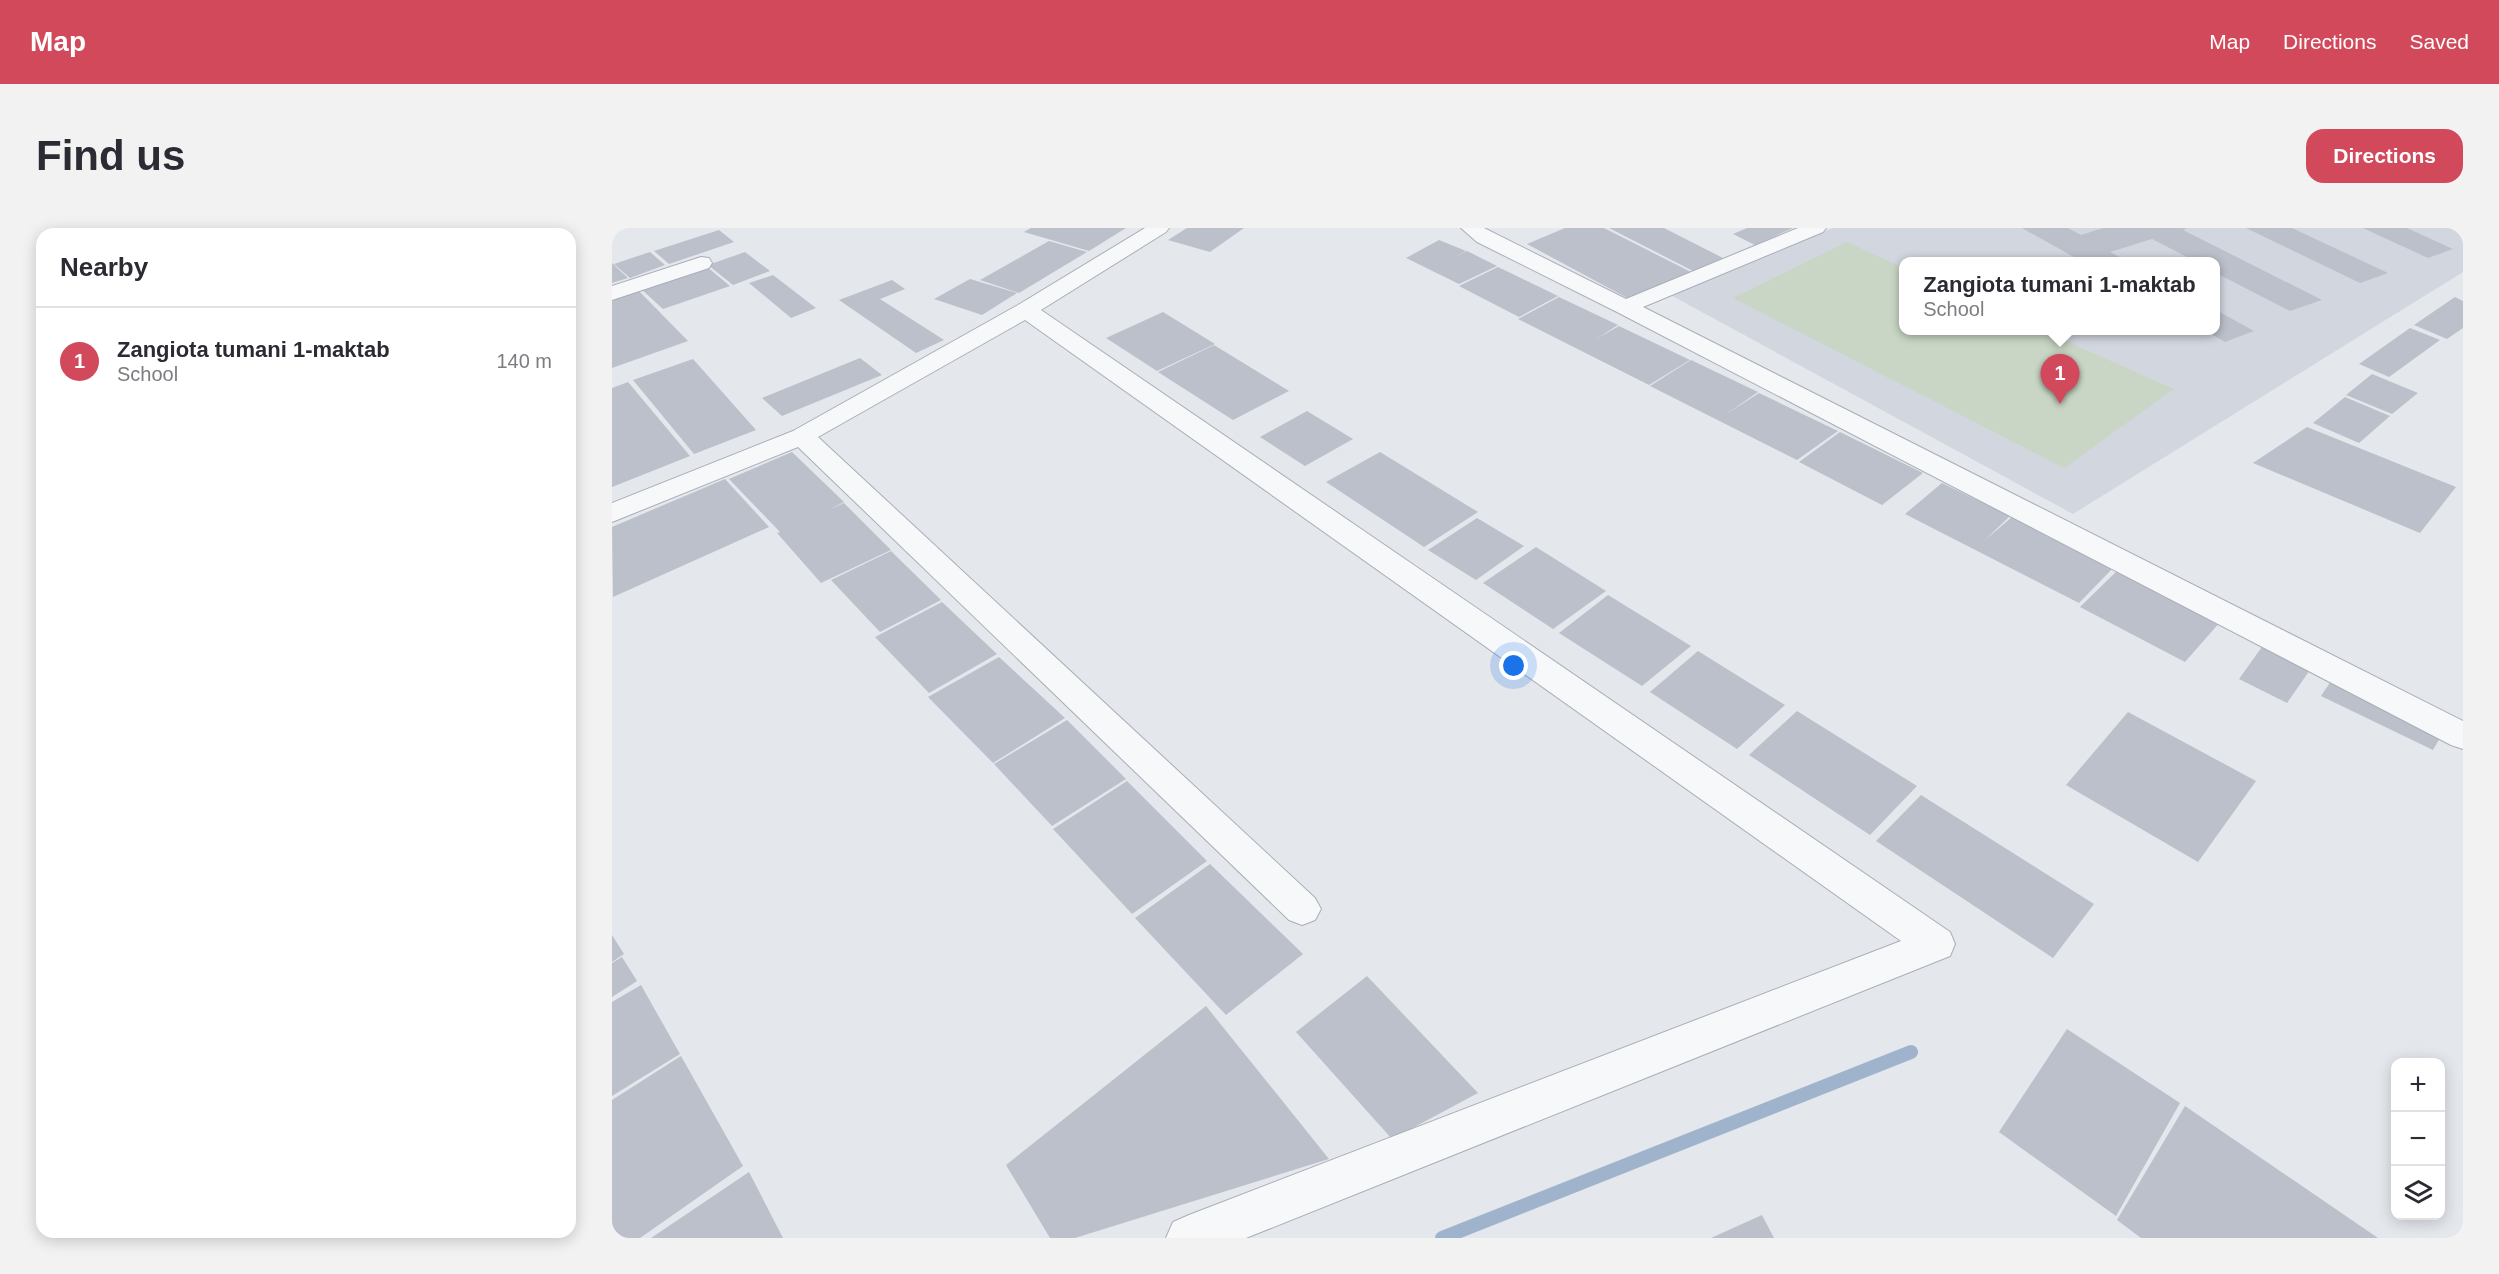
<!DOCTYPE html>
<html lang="en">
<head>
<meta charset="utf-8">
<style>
  :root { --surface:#fff; --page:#f2f2f3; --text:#2b2b33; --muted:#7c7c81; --line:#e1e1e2; --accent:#d1495b }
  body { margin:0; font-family:Arial,sans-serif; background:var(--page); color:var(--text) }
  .controls { position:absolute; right:18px; bottom:18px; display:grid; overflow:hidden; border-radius:12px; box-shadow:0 3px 15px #0003 }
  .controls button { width:54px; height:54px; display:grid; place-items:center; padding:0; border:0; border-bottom:2px solid var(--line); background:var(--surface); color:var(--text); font:30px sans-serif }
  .you { position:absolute; left:902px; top:438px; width:21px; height:21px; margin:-15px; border:4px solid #fff; border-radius:50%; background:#1a73e8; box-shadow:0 0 0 9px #1a73e833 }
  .badge { display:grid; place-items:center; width:39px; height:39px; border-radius:50%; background:var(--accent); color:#fff; font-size:20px; font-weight:700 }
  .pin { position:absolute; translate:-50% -50px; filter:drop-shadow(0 2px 3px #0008) }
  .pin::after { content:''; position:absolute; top:32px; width:21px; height:18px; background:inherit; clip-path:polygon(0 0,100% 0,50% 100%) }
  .popup { position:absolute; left:1287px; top:29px; width:321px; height:78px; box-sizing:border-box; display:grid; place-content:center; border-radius:12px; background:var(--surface); filter:drop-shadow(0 2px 4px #0005); font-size:20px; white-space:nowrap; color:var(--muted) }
  .popup b { font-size:22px; color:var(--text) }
  .popup::after { content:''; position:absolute; left:50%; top:100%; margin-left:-12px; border:12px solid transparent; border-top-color:var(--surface) }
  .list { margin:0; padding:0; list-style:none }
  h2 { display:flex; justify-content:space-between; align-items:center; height:78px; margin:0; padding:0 24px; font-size:26px }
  h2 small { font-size:20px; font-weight:400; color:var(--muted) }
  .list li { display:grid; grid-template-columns:39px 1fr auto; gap:18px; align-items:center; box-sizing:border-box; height:108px; padding:0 24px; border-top:2px solid var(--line) }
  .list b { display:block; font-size:22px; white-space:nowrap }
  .list p { margin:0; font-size:20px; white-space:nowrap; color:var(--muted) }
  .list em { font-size:20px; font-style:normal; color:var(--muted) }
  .icon { flex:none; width:33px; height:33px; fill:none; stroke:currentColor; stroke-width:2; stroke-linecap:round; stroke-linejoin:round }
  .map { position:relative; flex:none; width:1851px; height:1010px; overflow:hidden; border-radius:18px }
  header { display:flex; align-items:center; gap:36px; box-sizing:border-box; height:84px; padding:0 30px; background:var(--accent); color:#fff }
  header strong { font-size:28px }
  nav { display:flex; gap:33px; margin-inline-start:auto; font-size:21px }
  .intro { display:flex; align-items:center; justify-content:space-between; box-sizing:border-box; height:144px; padding:0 36px }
  h1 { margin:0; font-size:42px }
  .button { padding:15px 27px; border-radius:18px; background:var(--accent); color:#fff; font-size:21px; font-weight:700 }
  main { display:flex; gap:36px; padding:0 36px }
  aside { flex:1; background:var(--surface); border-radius:18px; box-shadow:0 3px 15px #0003 }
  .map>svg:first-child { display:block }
  .built { fill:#d2d6de; fill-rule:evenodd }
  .green { fill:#c9d6c5 }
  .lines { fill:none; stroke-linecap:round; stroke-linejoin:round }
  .stream { stroke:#9fb4cc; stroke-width:14 }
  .building { fill:#bbc0ca }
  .minor-casing { stroke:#a9aeb7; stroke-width:2 }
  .minor { fill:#f7f8fa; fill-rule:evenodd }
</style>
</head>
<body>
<header>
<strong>Map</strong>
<nav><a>Map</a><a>Directions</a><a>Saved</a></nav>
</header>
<div class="intro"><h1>Find us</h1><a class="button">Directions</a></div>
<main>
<aside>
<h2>Nearby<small></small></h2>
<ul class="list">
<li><span class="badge">1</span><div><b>Zangiota tumani 1-maktab</b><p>School</p></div><em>140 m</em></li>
</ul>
</aside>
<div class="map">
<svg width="1851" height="1010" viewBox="0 0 1851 1010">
  <rect width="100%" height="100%" fill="#e4e7ec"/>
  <!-- built -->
  <path class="built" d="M1221,0H1851V44L1461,286L1055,65ZM1292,33H1604V102H1292Z"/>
  <!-- green -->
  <path class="green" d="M1235,14L1292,40V102L1431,103L1562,161L1452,240L1121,70Z"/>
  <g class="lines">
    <!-- stream -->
    <path class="stream" d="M830,1010L1299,824"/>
  </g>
  <!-- building -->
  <path class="building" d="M419,0H514L477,23L412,4Z
    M575,0H632L598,24L556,12Z
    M953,0H992L1079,44L1019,72L915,16Z
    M997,0H1052L1111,30L1081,43Z
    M1135,0H1181L1143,17L1121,6Z
    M1410,0H1456L1469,7L1491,0H1575L1571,2L1710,72L1678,83L1604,45V33H1583L1540,11L1498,24L1515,33H1469Z
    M1634,0H1680L1776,45L1748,55Z
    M1751,0H1795L1841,21L1816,30Z
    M107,2L122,14L57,36L42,23Z
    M827,12L854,23L842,30L855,23L885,38L847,56L794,30Z
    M437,13L475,24L407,65L368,52Z
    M38,24L53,37L18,50L2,36Z
    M133,24L158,43L121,57L96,37Z
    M0,35L16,50L0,55Z
    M94,38L118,58L51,81L28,60Z
    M886,39L946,68L907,89L847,58Z
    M161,47L204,80L179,90L137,55Z
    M358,51L405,65L370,87L322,71Z
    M280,52L293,61L268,71L332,112L304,125L227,72Z
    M25,61L76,113L0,140V69Z
    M947,69L1006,97L984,111L1007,98L1078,132L1037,157L906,91Z
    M1843,69L1851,73V100L1835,111L1802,97Z
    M1604,82L1642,103L1613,114L1592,102H1604Z
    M551,84L603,116L545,143L494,110Z
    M1798,100L1828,112L1777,149L1747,136Z
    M602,117L677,163L621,192L546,144Z
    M248,130L270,147L170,188L150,170Z
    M81,131L144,202L82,226L21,152Z
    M1079,132L1146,164L1113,187L1147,165L1226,203L1185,232L1038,158Z
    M1760,146L1806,165L1780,186L1734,167Z
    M16,154L78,228L0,259V160Z
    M1733,169L1778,188L1747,215L1701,195Z
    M695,183L741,211L693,238L648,209Z
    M1695,199L1844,259L1808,305L1641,235Z
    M1228,204L1311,245L1270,277L1187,234Z
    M180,224L232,274L217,282L232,275L279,322L209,355L165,305L168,304L117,251Z
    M768,224L866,284L812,319L714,254Z
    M113,251L157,299L1,369L0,299Z
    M1330,255L1398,288L1372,313L1400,289L1502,339L1467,375L1293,286Z
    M865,290L912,318L864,352L816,322Z
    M924,319L994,363L941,401L871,355Z
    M279,323L329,372L268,404L219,352Z
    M1506,342L1609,393L1573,434L1468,379Z
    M996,367L1079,418L1030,458L947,405Z
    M330,374L385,426L317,465L263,409Z
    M1652,416L1700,439L1675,475L1627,451Z
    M1086,423L1173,477L1125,521L1038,464Z
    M387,429L453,490L381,535L316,469Z
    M1721,450L1832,503L1821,522L1709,468Z
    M1185,483L1305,558L1258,607L1137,527Z
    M1516,484L1644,553L1586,634L1454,557Z
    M455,492L514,551L440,598L382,536Z
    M515,553L595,633L520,686L441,601Z
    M1309,567L1482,676L1441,730L1264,613Z
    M598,636L691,726L614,787L523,690Z
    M0,707L12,726L0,734Z
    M10,729L25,753L0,769V735Z
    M755,748L866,865L780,911L684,804Z
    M29,757L68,826L0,868V774Z
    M594,778L717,931L463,1010H438L394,937Z
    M1455,801L1568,875L1504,988L1387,904Z
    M69,828L131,938L28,1010H0V872Z
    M1573,878L1766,1010H1529L1505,992Z
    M137,944L171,1010H39Z
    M1150,987L1162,1010H1099Z"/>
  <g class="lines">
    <defs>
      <path id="minor" d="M533,0H557L554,4L429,82L1338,704L1343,716L1338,728L634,1010H554L561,994L577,987L1289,713L413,92L206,209L703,670L709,681L703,692L690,697L677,692L186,219L0,294V275L181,203L406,77Z
        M849,0H872L1014,71L1186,0H1214L1211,4L1031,79L1851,493V521L1839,517L1005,84L865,14Z
        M89,29L97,30L100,35L97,40L0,72V58Z"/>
    </defs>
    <!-- minor casing -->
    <use href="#minor" class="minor-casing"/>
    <!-- minor -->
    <use href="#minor" class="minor"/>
  </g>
</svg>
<div class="controls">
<button>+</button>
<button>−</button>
<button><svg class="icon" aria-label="layers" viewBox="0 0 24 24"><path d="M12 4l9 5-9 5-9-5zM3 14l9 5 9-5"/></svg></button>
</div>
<div class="you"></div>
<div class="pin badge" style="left:1448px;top:176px">1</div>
<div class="popup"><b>Zangiota tumani 1-maktab</b>School</div>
</div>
</main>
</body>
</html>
